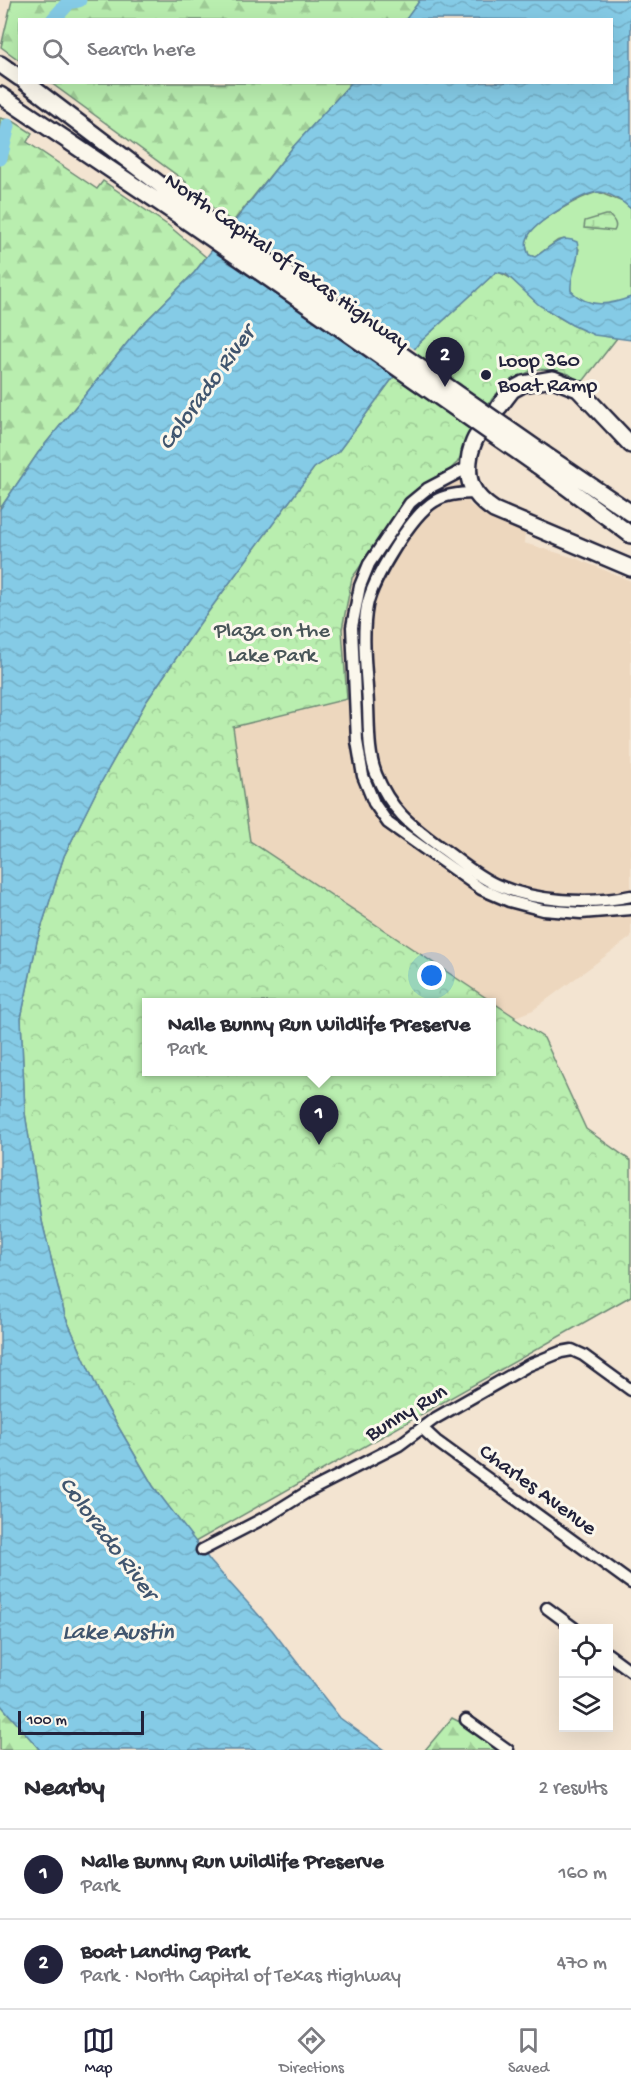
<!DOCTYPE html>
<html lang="en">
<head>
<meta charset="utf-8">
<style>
  :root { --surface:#fff; --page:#f2f2f3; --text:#2b2b33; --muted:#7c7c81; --line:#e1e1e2; --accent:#22223b }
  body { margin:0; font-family:"Gochi Hand",sans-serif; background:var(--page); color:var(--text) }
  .controls { position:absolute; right:18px; bottom:18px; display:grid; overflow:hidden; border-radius:0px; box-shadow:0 6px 24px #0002 }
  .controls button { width:54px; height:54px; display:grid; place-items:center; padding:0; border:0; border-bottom:2px solid var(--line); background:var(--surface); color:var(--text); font:30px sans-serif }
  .scale { position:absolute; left:18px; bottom:15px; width:126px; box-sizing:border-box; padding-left:6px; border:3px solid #22223b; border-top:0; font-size:16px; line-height:21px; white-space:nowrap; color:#22223b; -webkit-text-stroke:4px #fbf7ec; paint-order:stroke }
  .you { position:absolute; left:432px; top:976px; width:21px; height:21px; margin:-15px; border:4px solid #fff; border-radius:50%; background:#1a73e8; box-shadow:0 0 0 9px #1a73e833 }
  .badge { display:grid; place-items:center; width:39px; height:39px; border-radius:50%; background:var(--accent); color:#fff; font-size:20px; font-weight:700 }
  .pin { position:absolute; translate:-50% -50px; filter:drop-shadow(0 2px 3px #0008) }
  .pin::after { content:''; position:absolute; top:32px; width:21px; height:18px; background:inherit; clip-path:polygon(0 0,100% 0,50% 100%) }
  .popup { position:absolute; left:142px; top:998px; width:354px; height:78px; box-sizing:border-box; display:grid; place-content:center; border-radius:0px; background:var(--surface); filter:drop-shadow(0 2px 4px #0005); font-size:20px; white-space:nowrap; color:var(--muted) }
  .popup b { font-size:22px; color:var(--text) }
  .popup::after { content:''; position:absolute; left:50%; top:100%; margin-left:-12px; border:12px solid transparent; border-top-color:var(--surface) }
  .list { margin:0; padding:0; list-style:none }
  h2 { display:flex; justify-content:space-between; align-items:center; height:78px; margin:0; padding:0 24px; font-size:26px }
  h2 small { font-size:20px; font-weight:400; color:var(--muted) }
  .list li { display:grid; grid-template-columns:39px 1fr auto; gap:18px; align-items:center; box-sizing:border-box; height:90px; padding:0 24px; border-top:2px solid var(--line) }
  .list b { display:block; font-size:22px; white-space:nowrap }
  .list p { margin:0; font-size:20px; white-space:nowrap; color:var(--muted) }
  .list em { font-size:20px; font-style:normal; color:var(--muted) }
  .icon { flex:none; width:33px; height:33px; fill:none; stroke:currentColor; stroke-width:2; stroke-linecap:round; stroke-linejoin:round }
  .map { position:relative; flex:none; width:631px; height:1750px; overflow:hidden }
  .search { position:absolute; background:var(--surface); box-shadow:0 6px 24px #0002; left:18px; right:18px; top:18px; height:66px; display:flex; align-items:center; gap:15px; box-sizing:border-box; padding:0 21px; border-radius:0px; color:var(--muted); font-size:22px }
  .sheet { height:258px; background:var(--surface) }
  nav { display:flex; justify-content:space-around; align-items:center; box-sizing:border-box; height:84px; border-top:2px solid var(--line); background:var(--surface); font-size:16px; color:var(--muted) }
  nav a { display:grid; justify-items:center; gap:3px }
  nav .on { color:var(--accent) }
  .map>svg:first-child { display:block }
  .built { fill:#edd7be }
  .grass { fill:#b9eeaf; stroke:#6e8875; stroke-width:1.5 }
  .forest { fill:url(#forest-firs); stroke:#6e8875; stroke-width:1.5 }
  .wetland { fill:url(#wetland-marsh); stroke:#6e8875; stroke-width:1.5 }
  .park { fill:url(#park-crowns); stroke:#6e8875; stroke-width:1.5; fill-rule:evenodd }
  .water { fill:url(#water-waves); stroke:#5d87a2; stroke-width:1.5 }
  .pier { fill:#f3e4d1 }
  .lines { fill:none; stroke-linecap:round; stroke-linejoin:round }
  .river { stroke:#85cbe6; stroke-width:15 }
  .minor-casing { stroke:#22223b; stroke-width:15 }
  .highway-casing { stroke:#22223b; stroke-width:20 }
  .minor { stroke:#fbf7ec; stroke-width:10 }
  .highway { stroke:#fbf7ec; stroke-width:15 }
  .highway-bridge-casing { stroke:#22223b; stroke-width:20; stroke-linecap:butt }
  .highway-bridge { stroke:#fbf7ec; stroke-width:15 }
  .poi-dot { fill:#22223b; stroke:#fbf7ec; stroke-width:2 }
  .labels { text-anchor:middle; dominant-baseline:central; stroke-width:6; stroke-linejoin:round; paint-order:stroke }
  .street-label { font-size:22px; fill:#22223b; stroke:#fbf7ec }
  .poi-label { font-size:22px; fill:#22223b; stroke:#fbf7ec; text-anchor:start }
  .park-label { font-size:22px; fill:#485558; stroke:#fbf7ec }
  .water-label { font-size:24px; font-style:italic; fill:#40556e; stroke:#fbf7ec }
</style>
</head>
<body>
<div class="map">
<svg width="631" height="1750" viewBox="0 0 631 1750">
  <defs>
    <pattern id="forest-firs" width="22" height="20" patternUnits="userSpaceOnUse" patternTransform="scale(1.5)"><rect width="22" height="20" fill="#b9eeaf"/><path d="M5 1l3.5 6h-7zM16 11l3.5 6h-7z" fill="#9fcc97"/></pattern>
    <pattern id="wetland-marsh" width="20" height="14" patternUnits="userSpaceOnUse" patternTransform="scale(1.5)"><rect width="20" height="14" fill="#b9eeaf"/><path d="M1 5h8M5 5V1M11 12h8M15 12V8" fill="none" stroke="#9fcc97"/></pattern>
    <pattern id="park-crowns" width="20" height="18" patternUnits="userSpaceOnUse" patternTransform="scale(1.5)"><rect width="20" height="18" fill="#b9eeaf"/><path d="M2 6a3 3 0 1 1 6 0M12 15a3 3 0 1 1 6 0" fill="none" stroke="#9fcc97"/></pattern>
    <pattern id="water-waves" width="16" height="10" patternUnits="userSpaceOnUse" patternTransform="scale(1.5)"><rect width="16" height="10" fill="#85cbe6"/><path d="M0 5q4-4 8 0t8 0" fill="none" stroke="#73aec6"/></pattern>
  </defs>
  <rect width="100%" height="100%" fill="#f3e4d1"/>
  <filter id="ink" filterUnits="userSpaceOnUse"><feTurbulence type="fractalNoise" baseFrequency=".0167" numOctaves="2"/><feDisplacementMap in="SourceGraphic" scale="12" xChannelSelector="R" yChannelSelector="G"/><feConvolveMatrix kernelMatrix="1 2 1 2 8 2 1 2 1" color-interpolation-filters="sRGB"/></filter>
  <g filter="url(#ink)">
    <!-- built -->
    <path class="built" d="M457,463L470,505L525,533L524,543L575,558L631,581V937L533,1010L515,1017L253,845L250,841L233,727L346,699L342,629L352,578L404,504L423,486L446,473Z"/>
    <!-- grass -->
    <path class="grass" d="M598,192L623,202L631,209V298C610,307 588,309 571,291L570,283L579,249L564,239L557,241L535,257L529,255C526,249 525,243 528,237C534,221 582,196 598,192Z"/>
    <!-- forest -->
    <path class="forest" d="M12,0H420L406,20H20L19,60L1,47Z
      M51,83H351L293,147L233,222L186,189V182Z
      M0,118L13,121L32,133L27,142L97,189L103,181L169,226L206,257L194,273L140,327L38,453L0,509Z
      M0,1704L40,1750H0Z
      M452,1718L514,1750H425Z"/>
    <!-- wetland -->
    <path class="wetland" d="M605,215H609C614,220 618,225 614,231L584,228L585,221Z"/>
    <!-- park -->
    <path class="park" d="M496,272C515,276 525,294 540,305C565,323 587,334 617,338L581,384L569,374L553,370L535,369L517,378L501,389L492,399L457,463L446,473L423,486L404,504L352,578L342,629L347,699L233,727L250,841L515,1017L514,1018L544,1038L586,1129L631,1161V1296L195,1542L153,1486L102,1399L65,1316L42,1221L25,1113L21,1018L37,941L64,856L99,786L146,702L200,623L314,468L338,452L418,344ZM146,1002H491V1072H146Z"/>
    <!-- water -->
    <path class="water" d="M420,0H631V209C624,202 609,192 598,192C583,193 533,223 528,237C525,243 526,249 529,255L535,257C549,249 560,233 577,242C582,257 569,275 571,291C589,309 610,305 631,297V340L594,335L572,325L539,305L506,274L496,272L418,344L338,452L314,468L200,623L146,702L99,786L64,856L37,941L21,1018L25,1113L42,1221L65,1316L102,1399L153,1486L211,1562L272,1630L340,1718L384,1750H40L0,1704V509L38,453L140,327L194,273L293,147L351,83L612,82V20L406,19Z"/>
    <!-- pier -->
    <path class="pier" d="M230,221L417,351L396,378L210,248Z"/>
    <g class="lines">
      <!-- river -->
      <path class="river" d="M53,20L69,2L79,0
        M0,158L8,126"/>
      <defs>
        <path id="minor" d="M467,468L427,489L410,503L369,564L360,586L352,627L357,741L363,776L374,803L388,823L481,889L509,901L543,910L581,913L631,909
          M475,493C462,493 446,494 435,501C412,514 372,580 367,606C361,639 367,674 368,706C369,727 368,754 376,774C390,809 410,825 440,847C459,860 476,876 497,885C536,902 589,905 631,896
          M422,1428L436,1441L631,1583
          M202,1550L270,1515L307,1492L399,1445L434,1419L529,1365L561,1352L572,1350L583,1355L631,1390
          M547,1608L574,1628
          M608,1654L631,1671
          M466,1720L508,1750"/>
        <path id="highway" d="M0,64L20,78
          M25,82L183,202
          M0,95L175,213
          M499,407L512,390L523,384L553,379L578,389L631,445
          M477,436C473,442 472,447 470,454C465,481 472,495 494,510L631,568
          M544,454L631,513
          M537,465L631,535"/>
      </defs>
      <!-- minor casing -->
      <use href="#minor" class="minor-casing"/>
      <!-- highway casing -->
      <use href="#highway" class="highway-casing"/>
      <!-- minor -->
      <use href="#minor" class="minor"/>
      <!-- highway -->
      <use href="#highway" class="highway"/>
      <defs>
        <path id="highway-bridge" d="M183,202L544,454
          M175,213L537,465"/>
      </defs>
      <!-- highway-bridge casing -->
      <use href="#highway-bridge" class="highway-bridge-casing"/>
      <!-- highway-bridge -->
      <use href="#highway-bridge" class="highway-bridge"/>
    </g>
  </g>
  <!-- markers -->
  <circle class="poi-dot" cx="486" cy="375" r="6"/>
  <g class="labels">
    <!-- street labels -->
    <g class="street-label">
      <text transform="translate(286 263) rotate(35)">North Capital of Texas Highway</text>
      <text transform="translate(407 1414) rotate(-31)">Bunny Run</text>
      <text transform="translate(537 1491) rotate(36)">Charles Avenue</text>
    </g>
    <!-- poi labels -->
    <g class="poi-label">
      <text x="498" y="362">Loop 360<tspan x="498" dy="25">Boat Ramp</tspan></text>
    </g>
    <!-- park labels -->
    <g class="park-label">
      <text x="272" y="632">Plaza on the<tspan x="272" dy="25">Lake Park</tspan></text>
    </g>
    <!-- water labels -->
    <g class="water-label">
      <text transform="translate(208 389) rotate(-54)">Colorado River</text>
      <text transform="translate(107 1539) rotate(53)">Colorado River</text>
      <text x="118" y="1633">Lake Austin</text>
    </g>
  </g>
</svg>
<div class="controls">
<button><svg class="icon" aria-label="locate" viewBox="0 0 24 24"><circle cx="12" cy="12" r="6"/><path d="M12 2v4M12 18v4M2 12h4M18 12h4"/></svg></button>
<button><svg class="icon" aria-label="layers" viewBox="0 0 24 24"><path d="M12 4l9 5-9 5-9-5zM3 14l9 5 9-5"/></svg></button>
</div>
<div class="scale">100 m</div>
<div class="you"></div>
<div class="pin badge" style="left:319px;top:1145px">1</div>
<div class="popup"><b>Nalle Bunny Run Wildlife Preserve</b>Park</div>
<div class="pin badge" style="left:445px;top:387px">2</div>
<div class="search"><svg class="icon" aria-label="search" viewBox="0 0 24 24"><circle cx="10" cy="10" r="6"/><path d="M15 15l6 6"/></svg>Search here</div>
</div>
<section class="sheet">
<h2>Nearby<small>2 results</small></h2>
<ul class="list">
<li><span class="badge">1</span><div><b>Nalle Bunny Run Wildlife Preserve</b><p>Park</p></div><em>160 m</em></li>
<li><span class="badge">2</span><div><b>Boat Landing Park</b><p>Park · North Capital of Texas Highway</p></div><em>470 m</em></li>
</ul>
</section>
<nav>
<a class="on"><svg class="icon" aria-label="map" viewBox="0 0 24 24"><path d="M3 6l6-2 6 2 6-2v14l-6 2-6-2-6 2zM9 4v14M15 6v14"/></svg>Map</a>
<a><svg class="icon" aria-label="directions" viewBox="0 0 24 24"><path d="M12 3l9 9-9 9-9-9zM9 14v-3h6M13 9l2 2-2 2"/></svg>Directions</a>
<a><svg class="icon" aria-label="saved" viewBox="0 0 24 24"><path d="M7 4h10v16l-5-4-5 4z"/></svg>Saved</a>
</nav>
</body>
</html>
